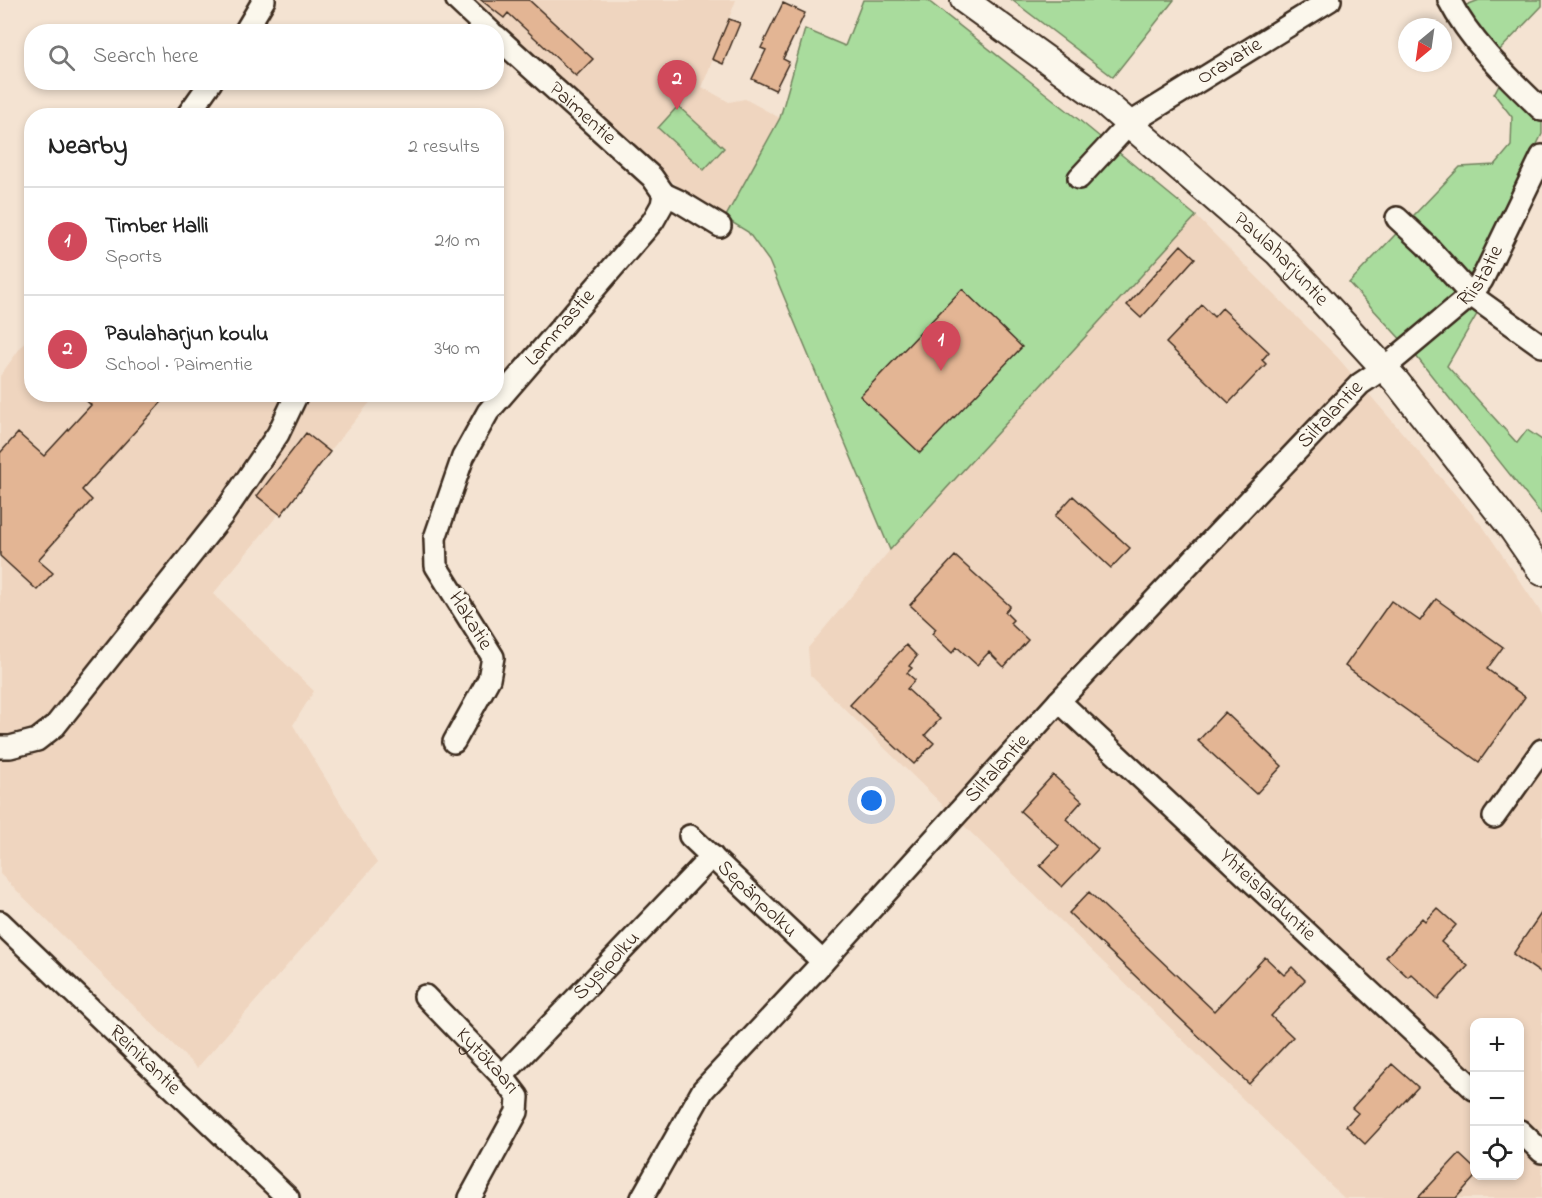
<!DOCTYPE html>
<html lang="en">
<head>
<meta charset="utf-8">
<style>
  :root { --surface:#fff; --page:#f6f6f6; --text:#222; --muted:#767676; --line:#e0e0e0; --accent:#d1495b }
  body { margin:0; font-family:"Indie Flower",sans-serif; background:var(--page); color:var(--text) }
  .controls { position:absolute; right:18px; bottom:18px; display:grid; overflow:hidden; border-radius:12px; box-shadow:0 3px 9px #0003 }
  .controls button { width:54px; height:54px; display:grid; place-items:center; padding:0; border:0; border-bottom:2px solid var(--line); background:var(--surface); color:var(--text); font:30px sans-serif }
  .compass { position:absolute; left:1398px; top:18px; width:54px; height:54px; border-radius:50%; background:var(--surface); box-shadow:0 3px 9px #0003; rotate:209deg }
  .you { position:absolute; left:872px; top:801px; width:21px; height:21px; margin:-15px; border:4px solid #fff; border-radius:50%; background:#1a73e8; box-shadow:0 0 0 9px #1a73e833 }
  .badge { display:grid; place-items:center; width:39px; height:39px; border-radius:50%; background:var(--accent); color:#fff; font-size:20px; font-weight:700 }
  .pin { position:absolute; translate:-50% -50px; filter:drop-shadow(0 2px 3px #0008) }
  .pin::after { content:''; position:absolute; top:32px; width:21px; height:18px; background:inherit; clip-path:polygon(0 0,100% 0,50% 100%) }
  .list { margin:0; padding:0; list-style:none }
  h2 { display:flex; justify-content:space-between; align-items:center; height:78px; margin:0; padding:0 24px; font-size:26px }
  h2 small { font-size:20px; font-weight:400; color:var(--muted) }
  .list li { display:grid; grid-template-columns:39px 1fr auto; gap:18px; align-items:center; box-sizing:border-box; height:108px; padding:0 24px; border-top:2px solid var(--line) }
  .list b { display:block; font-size:22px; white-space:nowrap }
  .list p { margin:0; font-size:20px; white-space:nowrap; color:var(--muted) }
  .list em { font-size:20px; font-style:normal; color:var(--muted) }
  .icon { flex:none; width:33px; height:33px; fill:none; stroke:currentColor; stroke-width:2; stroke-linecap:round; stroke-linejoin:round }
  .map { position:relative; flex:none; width:1542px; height:1198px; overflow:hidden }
  .search { position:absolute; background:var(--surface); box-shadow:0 3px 9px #0003; left:24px; top:24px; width:480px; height:66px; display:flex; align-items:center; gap:15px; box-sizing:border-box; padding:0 21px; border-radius:24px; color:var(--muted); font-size:22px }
  .panel { position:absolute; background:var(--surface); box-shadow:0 3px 9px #0003; left:24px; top:108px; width:480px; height:294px; border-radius:24px }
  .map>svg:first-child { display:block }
  .built { fill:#efd5bf; fill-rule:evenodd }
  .green { fill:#a9dc9d; stroke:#72835e; stroke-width:1.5 }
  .building { fill:#e3b594; stroke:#3b2a1e; stroke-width:1.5 }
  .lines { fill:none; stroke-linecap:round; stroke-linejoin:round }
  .minor-casing { stroke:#3b2a1e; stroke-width:26 }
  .major-casing { stroke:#3b2a1e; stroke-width:30 }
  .minor { stroke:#fbf7ec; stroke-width:21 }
  .major { stroke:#fbf7ec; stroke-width:26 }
  .labels { text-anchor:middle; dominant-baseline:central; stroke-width:6; stroke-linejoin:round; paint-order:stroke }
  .street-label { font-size:21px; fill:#3b2a1e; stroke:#fbf7ec }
</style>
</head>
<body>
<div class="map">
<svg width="1542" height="1198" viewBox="0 0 1542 1198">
  <rect width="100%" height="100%" fill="#f4e3d2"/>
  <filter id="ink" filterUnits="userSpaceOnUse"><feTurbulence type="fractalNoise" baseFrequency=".0167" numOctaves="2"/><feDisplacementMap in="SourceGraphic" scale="12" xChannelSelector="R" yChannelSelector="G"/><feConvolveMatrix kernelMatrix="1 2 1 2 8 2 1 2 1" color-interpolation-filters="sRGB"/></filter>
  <g filter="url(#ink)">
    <!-- built -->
    <path class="built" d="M471,0H736L702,87L729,102L745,99L780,118L725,218L693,199L603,123Z
      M1196,216L1338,358L1484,528L1542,614V1198H1344L810,675L808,648L890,550ZM1474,1022H1520V1176H1474Z
      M31,333L32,394L376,395L213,594L314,691L293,725L377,863L197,1068L0,874V376Z"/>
    <!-- green -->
    <path class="green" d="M863,0H927L1078,119L1196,216L890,550L769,261L748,232L725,218L780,118L805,29L845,46Z
      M1012,0H1174L1113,77Z
      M1479,0H1542V6L1497,53L1480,34L1464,6Z
      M1502,79L1542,119V134L1476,267L1458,289L1477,314L1447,366L1517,443L1527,430L1542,440V515L1416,356L1349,283L1460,167L1495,165L1511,146L1512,117L1494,94Z
      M678,106L724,148L704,170L658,128Z"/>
    <!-- building -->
    <path class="building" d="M481,0H529L593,59L576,76L508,13L504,18Z
      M783,3L805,13L783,59L789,62L775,90L752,79L766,50L761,48Z
      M729,19L740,23L723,64L712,59Z
      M1181,245L1195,258L1141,318L1127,305Z
      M962,289L1022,347L920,453L860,396Z
      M1202,305L1214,317L1222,308L1269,352L1262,360L1266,364L1229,403L1166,343Z
      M79,394H169L82,490L92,500L38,560L53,573L37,590L0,556V453L18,433L44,456L91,405Z
      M306,433L330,452L281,515L257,496Z
      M1073,496L1130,548L1111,568L1055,516Z
      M955,556L1010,606L1005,612L1013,620L1010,623L1028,640L1004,667L989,652L977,665L957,647L952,653L932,634L936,629L910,605Z
      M1436,599L1503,647L1487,669L1525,697L1479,762L1345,666L1391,601L1420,621Z
      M906,645L917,656L909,666L912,668L907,673L915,680L907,689L940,719L925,735L934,743L914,764L850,705Z
      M1225,712L1282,766L1256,794L1198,741Z
      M1053,775L1082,801L1066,819L1098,849L1062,887L1040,866L1059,846L1020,811Z
      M1089,892L1214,1011L1265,957L1284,975L1292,967L1305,980L1271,1016L1293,1037L1249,1084L1069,913Z
      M1437,908L1456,925L1441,942L1468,966L1438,999L1411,974L1408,977L1386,957L1422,918L1425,921Z
      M1542,912V974L1513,954Z
      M1392,1064L1418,1087L1365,1144L1346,1126L1358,1113L1352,1108Z
      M1459,1154L1474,1168V1178L1456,1198H1418Z"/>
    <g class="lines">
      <defs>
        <g id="minor">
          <path d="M457,0L491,32"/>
          <path d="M1449,0C1471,43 1508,77 1542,110"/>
          <path d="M245,32L264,0"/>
          <path id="s1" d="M496,36L652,177L664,194"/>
          <path d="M187,116L211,82"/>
          <path id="s2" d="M1079,178L1129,124L1330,0"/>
          <path d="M664,194L679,201L720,226"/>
          <path d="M1397,218L1426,245L1471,295L1542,346"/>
          <path id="s3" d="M1059,701L1474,1089"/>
          <path id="s4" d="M454,742L489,679L493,657L436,566L435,538L463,457L488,412L653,221L662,205L664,194"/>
          <path d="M0,747H10L37,740L55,726L222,516L278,434L297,394"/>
          <path d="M1494,817L1542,750"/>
          <path id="s5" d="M690,836L823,962"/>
          <path id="s6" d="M0,922L288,1198"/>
          <path id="s7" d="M425,996L502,1076L518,1097L517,1112L470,1198"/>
          <path id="s8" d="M502,1076L712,856"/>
          <path d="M1520,1131L1542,1152"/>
          <path id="s9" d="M642,1198L703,1090L823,962L1059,701L1360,384L1384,368L1471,295L1482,280L1542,156"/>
        </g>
        <g id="major">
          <path id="s10" d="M964,0L1097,96L1278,253L1395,380L1513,530L1542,572"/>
        </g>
      </defs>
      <!-- minor casing -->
      <use href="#minor" class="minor-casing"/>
      <!-- major casing -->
      <use href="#major" class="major-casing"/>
      <!-- minor -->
      <use href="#minor" class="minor"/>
      <!-- major -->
      <use href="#major" class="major"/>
    </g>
  </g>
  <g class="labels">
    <!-- street labels -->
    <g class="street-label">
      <text stroke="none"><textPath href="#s2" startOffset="192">Oravatie</textPath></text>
      <text stroke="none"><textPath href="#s1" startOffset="116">Paimentie</textPath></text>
      <text stroke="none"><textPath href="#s10" startOffset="410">Paulaharjuntie</textPath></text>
      <text stroke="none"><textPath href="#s9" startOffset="1252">Riistatie</textPath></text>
      <text stroke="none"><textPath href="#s4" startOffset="478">Lammastie</textPath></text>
      <text stroke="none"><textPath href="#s9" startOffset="1046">Siltalantie</textPath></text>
      <text transform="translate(470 621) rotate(58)">Hakatie</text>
      <text stroke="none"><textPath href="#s9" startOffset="560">Siltalantie</textPath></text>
      <text stroke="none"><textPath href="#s3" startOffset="285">Yhteislaiduntie</textPath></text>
      <text stroke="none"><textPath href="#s5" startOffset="92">Sepänpolku</textPath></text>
      <text stroke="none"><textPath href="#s8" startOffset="152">Sysipolku</textPath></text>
      <text stroke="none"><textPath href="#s6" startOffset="200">Reinikantie</textPath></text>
      <text stroke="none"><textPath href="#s7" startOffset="90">Kytökaari</textPath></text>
    </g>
  </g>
</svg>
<div class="controls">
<button>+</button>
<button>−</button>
<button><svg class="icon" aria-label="locate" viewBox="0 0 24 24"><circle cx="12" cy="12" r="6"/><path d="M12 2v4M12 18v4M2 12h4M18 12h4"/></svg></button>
</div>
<svg class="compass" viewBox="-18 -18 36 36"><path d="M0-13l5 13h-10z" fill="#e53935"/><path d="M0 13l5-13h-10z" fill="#767676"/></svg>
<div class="you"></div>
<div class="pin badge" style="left:941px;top:371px">1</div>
<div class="pin badge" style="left:677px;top:110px">2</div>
<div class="search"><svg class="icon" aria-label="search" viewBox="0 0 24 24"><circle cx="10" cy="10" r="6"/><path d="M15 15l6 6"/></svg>Search here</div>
<section class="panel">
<h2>Nearby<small>2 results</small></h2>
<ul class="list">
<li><span class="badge">1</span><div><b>Timber Halli</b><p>Sports</p></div><em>210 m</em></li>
<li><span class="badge">2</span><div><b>Paulaharjun koulu</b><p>School · Paimentie</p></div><em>340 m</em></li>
</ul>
</section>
</div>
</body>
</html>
